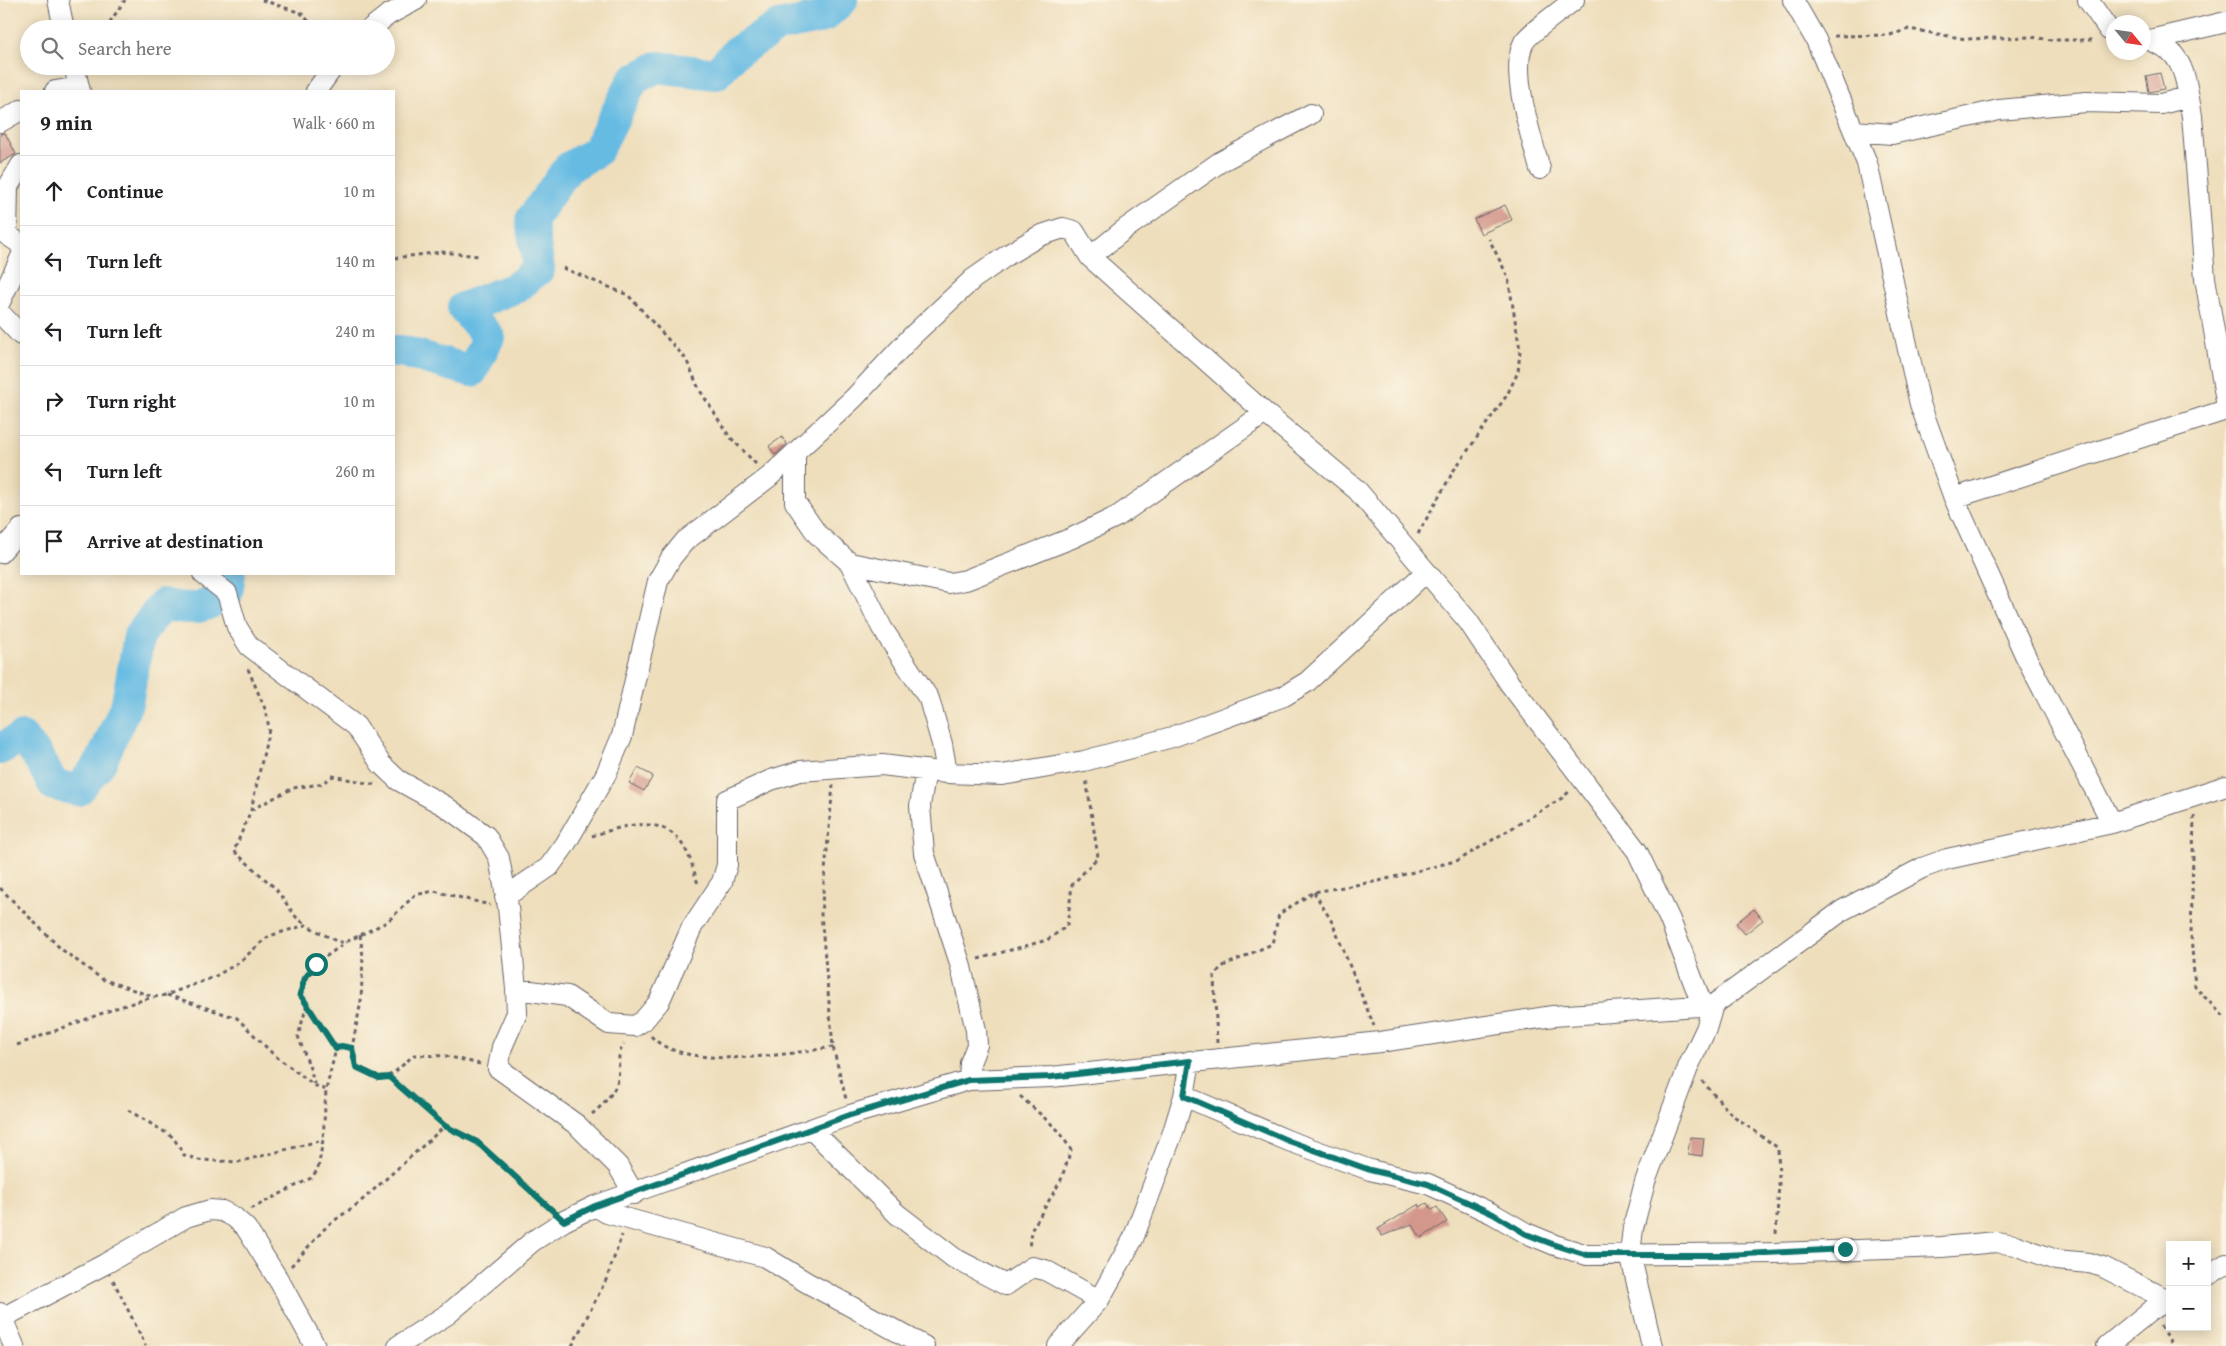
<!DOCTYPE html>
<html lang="en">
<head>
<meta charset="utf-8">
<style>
  :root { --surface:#fff; --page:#f6f6f6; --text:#202124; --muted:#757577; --line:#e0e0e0 }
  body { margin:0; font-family:"Gentium Book Plus",serif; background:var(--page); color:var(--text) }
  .controls { position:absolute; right:15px; bottom:15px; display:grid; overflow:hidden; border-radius:0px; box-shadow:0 2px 12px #0003 }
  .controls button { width:45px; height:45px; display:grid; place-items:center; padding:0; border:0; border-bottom:1px solid var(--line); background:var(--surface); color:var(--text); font:25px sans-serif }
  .compass { position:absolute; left:2106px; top:15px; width:45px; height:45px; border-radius:50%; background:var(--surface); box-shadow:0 2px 12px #0003; rotate:119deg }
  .stop { position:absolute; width:15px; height:15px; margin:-11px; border:4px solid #0f766e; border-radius:50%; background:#fff }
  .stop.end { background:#0f766e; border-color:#fff; box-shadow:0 1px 5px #0008 }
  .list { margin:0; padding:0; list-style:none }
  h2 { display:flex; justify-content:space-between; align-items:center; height:65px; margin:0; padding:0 20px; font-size:21px }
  h2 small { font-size:16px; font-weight:400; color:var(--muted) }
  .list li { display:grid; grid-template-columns:32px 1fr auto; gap:15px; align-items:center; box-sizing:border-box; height:70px; padding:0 20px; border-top:1px solid var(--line) }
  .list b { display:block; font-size:19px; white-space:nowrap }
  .list em { font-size:16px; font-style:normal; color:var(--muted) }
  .icon { flex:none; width:28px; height:28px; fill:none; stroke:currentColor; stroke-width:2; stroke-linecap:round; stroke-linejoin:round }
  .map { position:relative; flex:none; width:2226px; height:1346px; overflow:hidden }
  .search { position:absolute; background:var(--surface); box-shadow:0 2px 12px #0003; left:20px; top:20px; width:375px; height:55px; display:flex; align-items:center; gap:12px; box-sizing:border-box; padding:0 18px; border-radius:28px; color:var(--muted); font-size:19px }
  .panel { position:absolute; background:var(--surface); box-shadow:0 2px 12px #0003; left:20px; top:90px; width:375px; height:485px; border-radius:0px }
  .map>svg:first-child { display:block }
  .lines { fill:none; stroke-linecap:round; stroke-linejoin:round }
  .river { stroke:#66bbe3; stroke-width:32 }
  .building { fill:#d3978c }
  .minor-casing { stroke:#696468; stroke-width:22 }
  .path { stroke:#696468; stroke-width:3; stroke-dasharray:4 4; stroke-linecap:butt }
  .minor { stroke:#fff; stroke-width:20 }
  .route { stroke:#0f766e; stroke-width:6 }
</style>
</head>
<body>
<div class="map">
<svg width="2226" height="1346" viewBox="0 0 2226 1346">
  <rect width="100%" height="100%" fill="#fcf5e5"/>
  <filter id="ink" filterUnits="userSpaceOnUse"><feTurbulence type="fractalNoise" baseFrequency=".02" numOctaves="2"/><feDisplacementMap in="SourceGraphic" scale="10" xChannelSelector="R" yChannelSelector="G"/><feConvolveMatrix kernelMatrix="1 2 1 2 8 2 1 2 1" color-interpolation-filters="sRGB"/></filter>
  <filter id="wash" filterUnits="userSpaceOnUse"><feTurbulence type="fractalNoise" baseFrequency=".0096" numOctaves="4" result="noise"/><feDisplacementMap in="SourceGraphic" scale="20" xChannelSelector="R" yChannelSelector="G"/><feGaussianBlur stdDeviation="1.12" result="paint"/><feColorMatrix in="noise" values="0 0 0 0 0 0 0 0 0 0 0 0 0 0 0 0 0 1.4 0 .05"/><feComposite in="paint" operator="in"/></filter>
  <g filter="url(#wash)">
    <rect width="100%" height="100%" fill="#eedebc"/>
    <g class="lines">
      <!-- river -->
      <path class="river" d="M394,351H401L472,371L489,337L463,308L517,287L539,269L531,220L568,168L597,151L633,80L657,67L716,74L735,53L779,26L823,17L842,0
        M0,749L22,737L36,754L54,785L78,790L101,762L127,703L139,636L163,604C191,611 203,610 227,593L230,574"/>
    </g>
    <g id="blocks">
      <!-- building -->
      <path class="building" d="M2160,73L2164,89L2149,92L2146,76Z
        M5,133L16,154L0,163V134Z
        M1505,205L1512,220L1481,234L1474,219Z
        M782,437L787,444L775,455L769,446Z
        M638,768L653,776L644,791L629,783Z
        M1754,909L1763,920L1745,934L1736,923Z
        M1690,1137L1704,1138L1702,1156L1688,1154Z
        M1427,1203L1432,1210L1437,1207L1447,1222L1421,1238L1412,1224L1382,1236L1378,1229L1419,1204L1420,1207Z"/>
    </g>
  </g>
  <g filter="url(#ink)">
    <use href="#blocks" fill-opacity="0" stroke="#696468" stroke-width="1"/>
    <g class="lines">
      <defs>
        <path id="minor" d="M58,0L64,29
          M1793,0L1816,40L1867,163L1920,404L1954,498L2025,655L2112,823
          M2088,0L2109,30L2114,32
          M370,29L388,15L416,0
          M2144,39L2150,40L2226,22
          M2150,40C2156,44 2166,47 2171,52C2187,67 2188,96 2192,116L2205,278L2226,401
          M74,66L80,91
          M55,91L73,88
          M316,91L334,66
          M0,122L21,110
          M1854,131L1892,134L1999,110L2086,102L2161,104L2188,97
          M21,165L8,187L7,235L21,244V247
          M1540,169C1532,139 1509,70 1524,42C1530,32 1563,9 1574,0
          M1090,257L1125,229L1220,162L1311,114
          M0,302L21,257
          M0,313L21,335
          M795,453V502L817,534L850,563L882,628L929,699L942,744L947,773
          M1954,498L2226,410
          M0,553L21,529
          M850,563L949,583L966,580L1072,538L1118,516L1265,413
          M203,574L227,593L237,627L249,646L356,726L381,764L398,780L445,806L486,836L499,858L508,907L516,989L517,1013L502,1047L498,1068L577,1125L618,1166L634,1194
          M926,770L920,806L924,853L960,963L976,1030L977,1045L970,1063L969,1080
          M505,897L549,867L565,845L606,774L622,736L658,581L671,558L685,541L769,477L854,398L912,336L973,279L1009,254L1039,236L1063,228L1074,231L1090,257L1265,413L1357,490L1468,621L1510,684L1637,851L1670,920L1703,1007
          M516,989L567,996L609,1024L635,1026L643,1021L659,1002L692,927L722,882L727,865V800L771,780L800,771L882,765L947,773L1002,775L1084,761L1172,737L1284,696L1307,682L1426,572
          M1184,1096L1289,1141L1370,1170L1428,1184L1493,1214L1526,1233L1555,1245L1587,1255L1775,1253L1942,1247L1996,1242L2015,1245L2056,1260L2089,1263L2103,1267L2168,1300
          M811,1129L897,1214L954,1258L1006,1285L1032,1267L1045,1270L1099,1300
          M595,1206L607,1213L765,1257L806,1282L924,1346
          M2207,1276L2226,1264
          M0,1313L14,1346
          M2,1318L105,1264L186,1217L210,1210L222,1211L234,1217L246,1228L281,1284L315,1346
          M398,1346L448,1314L533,1241L564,1221L595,1206L850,1115L969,1080L1051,1077L1380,1042L1553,1016L1713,1005L1843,910L1922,868L1947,859L2112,823L2226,786
          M1058,1346L1099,1300L1133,1239L1173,1132L1184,1096L1190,1061
          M1652,1346L1630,1254L1633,1228L1645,1182L1689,1065L1706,1029L1713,1005
          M2107,1346L2150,1311L2170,1299"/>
      </defs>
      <!-- minor casing -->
      <use href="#minor" class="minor-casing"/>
      <!-- path -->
      <path class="path" d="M262,0L301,13L316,29
        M105,29L125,0
        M1834,36L1890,35L1909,29L1966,39L2031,37L2052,40H2093
        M394,258L442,252L479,256
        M563,268L628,295L686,359L699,389L729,436L756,464
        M1418,534L1454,470L1507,395L1518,372L1520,350L1508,277L1489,239
        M248,669L266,711L269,729L251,810L234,851L276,889L296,917L305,924
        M833,785L821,914L833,1047L846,1099
        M251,810L293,788L321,784L333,776L376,785
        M2194,816L2191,935L2195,987L2226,1019
        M592,836C623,826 663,812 684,847C691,858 694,872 698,884
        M0,888L61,949L102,979L154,997L166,995L214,977L238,963L269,936L306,925L338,942H346L387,922L415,895L434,891L490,905
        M1314,892L1332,922L1374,1026
        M360,935L363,956L361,1001L352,1048L356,1067C391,1083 386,1079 414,1055L446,1056L480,1064
        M978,959L1047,940L1067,926L1072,885L1098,857L1086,778
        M167,995L237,1018L274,1055L314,1085L326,1090
        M307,1005L298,1036L311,1071L314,1084
        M651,1036C683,1072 789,1054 833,1047
        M1217,1043L1214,977L1221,967L1272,944L1279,914L1314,892L1379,881L1459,860L1562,798L1570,791
        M17,1045L119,1007L153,997
        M336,1049L300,994C309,966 323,959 346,942
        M389,1077L445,1126L477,1142L550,1209
        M1702,1081L1731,1114L1778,1148L1779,1183L1776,1234
        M1020,1096L1059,1131L1071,1150L1061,1180L1031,1231L1029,1249
        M128,1110L173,1137L184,1155L199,1160L238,1162L323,1140
        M592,1114C602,1106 616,1091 618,1079C620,1065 616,1055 624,1044
        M251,1209L311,1178L318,1169L323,1140L326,1090L336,1049L341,1046L352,1048
        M291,1266L328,1225L359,1203L445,1126
        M113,1280L146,1346
        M2160,1326L2173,1346
        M572,1346L607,1278L622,1235"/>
      <!-- minor -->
      <use href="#minor" class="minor"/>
    </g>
  </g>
  <g class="lines" filter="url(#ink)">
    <!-- route -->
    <path class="route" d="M316,964L305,978L300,994L336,1049L341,1046L352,1048L356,1067L379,1078L389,1077L445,1126L477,1142L564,1221L595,1206L850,1115L969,1080L1051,1077L1190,1061L1184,1096L1289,1141L1370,1170L1428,1184L1493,1214L1526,1234L1555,1245L1587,1255H1725L1845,1249"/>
  </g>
</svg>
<div class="controls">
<button>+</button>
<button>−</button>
</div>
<svg class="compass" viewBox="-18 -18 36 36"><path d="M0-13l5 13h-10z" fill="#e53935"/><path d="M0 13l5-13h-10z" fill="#757577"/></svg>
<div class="stop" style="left:316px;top:964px"></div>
<div class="stop end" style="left:1845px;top:1249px"></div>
<div class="search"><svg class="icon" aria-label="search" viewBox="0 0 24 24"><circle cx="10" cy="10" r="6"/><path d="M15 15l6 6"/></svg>Search here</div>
<section class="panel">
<h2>9 min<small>Walk · 660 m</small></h2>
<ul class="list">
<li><svg class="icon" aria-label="ahead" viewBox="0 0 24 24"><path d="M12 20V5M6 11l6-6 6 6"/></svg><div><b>Continue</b></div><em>10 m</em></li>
<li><svg class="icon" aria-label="left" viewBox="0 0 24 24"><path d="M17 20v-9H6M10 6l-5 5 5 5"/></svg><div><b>Turn left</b></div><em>140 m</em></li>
<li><svg class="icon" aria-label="left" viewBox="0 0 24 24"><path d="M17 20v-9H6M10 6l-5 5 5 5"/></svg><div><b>Turn left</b></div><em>240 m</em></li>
<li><svg class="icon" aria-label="right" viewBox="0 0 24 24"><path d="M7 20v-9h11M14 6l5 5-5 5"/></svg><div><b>Turn right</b></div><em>10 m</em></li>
<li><svg class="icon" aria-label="left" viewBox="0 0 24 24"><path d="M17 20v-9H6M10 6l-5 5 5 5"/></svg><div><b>Turn left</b></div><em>260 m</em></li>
<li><svg class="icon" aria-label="arrive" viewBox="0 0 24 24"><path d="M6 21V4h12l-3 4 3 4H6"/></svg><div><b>Arrive at destination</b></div></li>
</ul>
</section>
</div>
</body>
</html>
